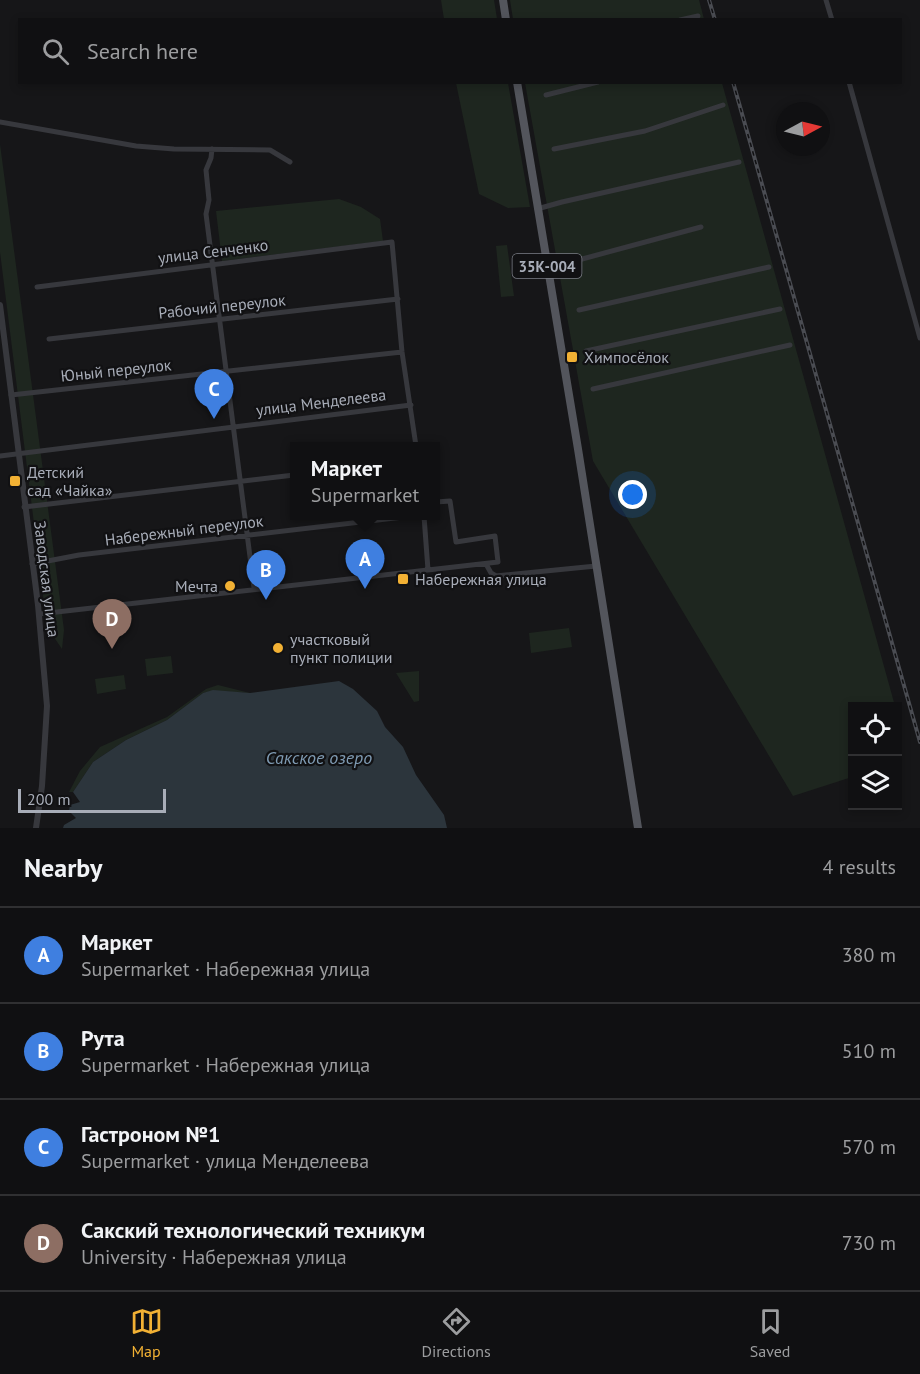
<!DOCTYPE html>
<html lang="en">
<head>
<meta charset="utf-8">
<style>
  :root { --surface:#101012; --page:#19191b; --text:#f1f3f6; --muted:#9c9d9f; --line:#303032; --accent:#f2b134 }
  body { margin:0; font-family:"PT Sans",sans-serif; background:var(--page); color:var(--text) }
  .controls { position:absolute; right:18px; bottom:18px; display:grid; overflow:hidden; border-radius:0px; box-shadow:0 3px 9px #0003 }
  .controls button { width:54px; height:54px; display:grid; place-items:center; padding:0; border:0; border-bottom:2px solid var(--line); background:var(--surface); color:var(--text); font:30px sans-serif }
  .compass { position:absolute; left:776px; top:102px; width:54px; height:54px; border-radius:50%; background:var(--surface); box-shadow:0 3px 9px #0003; rotate:83deg }
  .scale { position:absolute; left:18px; bottom:15px; width:148px; box-sizing:border-box; padding-left:6px; border:3px solid #a8adb8; border-top:0; font-size:16px; line-height:21px; white-space:nowrap; color:#a8adb8; -webkit-text-stroke:4px #111113; paint-order:stroke }
  .you { position:absolute; left:633px; top:495px; width:21px; height:21px; margin:-15px; border:4px solid #fff; border-radius:50%; background:#1a73e8; box-shadow:0 0 0 9px #1a73e833 }
  .badge { display:grid; place-items:center; width:39px; height:39px; border-radius:50%; background:var(--accent); color:#fff; font-size:20px; font-weight:700 }
  .pin { position:absolute; translate:-50% -50px; filter:drop-shadow(0 2px 3px #0008) }
  .pin::after { content:''; position:absolute; top:32px; width:21px; height:18px; background:inherit; clip-path:polygon(0 0,100% 0,50% 100%) }
  .popup { position:absolute; left:290px; top:442px; width:150px; height:78px; box-sizing:border-box; display:grid; place-content:center; border-radius:0px; background:var(--surface); filter:drop-shadow(0 2px 4px #0005); font-size:20px; white-space:nowrap; color:var(--muted) }
  .popup b { font-size:22px; color:var(--text) }
  .popup::after { content:''; position:absolute; left:50%; top:100%; margin-left:-12px; border:12px solid transparent; border-top-color:var(--surface) }
  .list { margin:0; padding:0; list-style:none }
  h2 { display:flex; justify-content:space-between; align-items:center; height:78px; margin:0; padding:0 24px; font-size:26px }
  h2 small { font-size:20px; font-weight:400; color:var(--muted) }
  .list li { display:grid; grid-template-columns:39px 1fr auto; gap:18px; align-items:center; box-sizing:border-box; height:96px; padding:0 24px; border-top:2px solid var(--line) }
  .list b { display:block; font-size:22px; white-space:nowrap }
  .list p { margin:0; font-size:20px; white-space:nowrap; color:var(--muted) }
  .list em { font-size:20px; font-style:normal; color:var(--muted) }
  .icon { flex:none; width:33px; height:33px; fill:none; stroke:currentColor; stroke-width:2; stroke-linecap:round; stroke-linejoin:round }
  .map { position:relative; flex:none; width:920px; height:828px; overflow:hidden }
  .search { position:absolute; background:var(--surface); box-shadow:0 3px 9px #0003; left:18px; right:18px; top:18px; height:66px; display:flex; align-items:center; gap:15px; box-sizing:border-box; padding:0 21px; border-radius:0px; color:var(--muted); font-size:22px }
  .sheet { height:462px; background:var(--surface) }
  nav { display:flex; justify-content:space-around; align-items:center; box-sizing:border-box; height:84px; border-top:2px solid var(--line); background:var(--surface); font-size:16px; color:var(--muted) }
  nav a { display:grid; justify-items:center; gap:3px }
  nav .on { color:var(--accent) }
  .map>svg:first-child { display:block }
  .green { fill:#1e261f }
  .water { fill:#2c353c }
  .lines { fill:none; stroke-linecap:round; stroke-linejoin:round }
  .minor { stroke:#37383d; stroke-width:5 }
  .tertiary { stroke:#37383d; stroke-width:6 }
  .primary { stroke:#53555c; stroke-width:8 }
  .rail-casing { stroke:#4a4c52; stroke-width:4 }
  .rail { stroke:#111113; stroke-width:1.5; stroke-dasharray:4.5; stroke-linecap:butt }
  .poi-dot { fill:#f2b134; stroke:#111113; stroke-width:2 }
  .labels { text-anchor:middle; dominant-baseline:central; stroke-width:4.5; stroke-linejoin:round; paint-order:stroke }
  .shield { fill:#111113; stroke:#7b7e86; stroke-width:1.5 }
  .shield-label { font-size:15px; font-weight:bold; fill:#a8adb8 }
  .street-label { font-size:16px; fill:#a8adb8; stroke:#111113 }
  .poi-label { font-size:16px; fill:#a8adb8; stroke:#111113; text-anchor:start }
  .water-label { font-size:18px; font-style:italic; fill:#7f9bb3; stroke:#111113 }
</style>
</head>
<body>
<div class="map">
<svg width="920" height="828" viewBox="0 0 920 828">
  <rect width="100%" height="100%" fill="#161618"/>
  <!-- green -->
  <path class="green" d="M441,0H494L497,19H444Z
    M510,0H699L704,19H513Z
    M456,83H508L530,207L508,208L479,194Z
    M525,83H722L895,706H852V777L793,796L593,461Z
    M0,144L64,630L62,649L47,627L0,252Z
    M339,199L361,207L380,219L383,241L222,261L216,211Z
    M507,245L514,296L501,297L496,246Z
    M569,628L572,647L531,653L529,633Z
    M171,656L173,673L147,676L145,659Z
    M419,671V701L414,702L396,673Z
    M124,675L126,689L97,694L95,679Z
    M218,685L250,693L213,691L203,693L167,720L126,740L93,762L73,792H69L80,771L100,747L167,717L206,689Z"/>
  <!-- water -->
  <path class="water" d="M339,681L353,689L377,711L385,727L403,747L416,775L444,815L447,828H63L64,825L76,818L69,811L70,805L80,802L73,792L93,762L126,740L167,720L203,693L213,690L250,693Z"/>
  <g class="lines">
    <!-- minor -->
    <path class="minor" d="M826,0L832,20
      M680,20L698,16
      M849,82L920,338
      M546,95L598,82
      M0,122L136,146L174,149L270,150L290,162
      M212,149L211,158L206,170L209,200L206,214L254,588
      M554,149L645,131L723,105
      M537,209L562,202L739,162
      M571,262L701,227
      M37,287L392,242L402,352L416,446
      M579,310L769,267
      M49,339L398,299
      M586,351L780,309
      M593,389L790,345
      M11,395L402,352
      M0,456L411,405
      M24,507L294,475
      M424,516L428,570
      M32,564L79,555L412,516
      M486,564L491,573L496,576L596,566
      M39,614L498,562L495,536L456,542L450,501L436,502"/>
    <!-- tertiary -->
    <path class="tertiary" d="M0,305L38,605L47,706L42,786L36,828"/>
    <!-- primary -->
    <path class="primary" d="M503,0L506,20
      M517,82L578,449L638,828"/>
    <defs>
      <path id="rail" d="M709,0L715,20
        M733,82L920,742"/>
    </defs>
    <!-- rail casing -->
    <use href="#rail" class="rail-casing"/>
    <!-- rail -->
    <use href="#rail" class="rail"/>
  </g>
  <!-- markers -->
  <g class="poi-dot">
    <rect x="566" y="351" width="12" height="12" rx="3"/>
    <rect x="9" y="475" width="12" height="12" rx="3"/>
    <rect x="397" y="573" width="12" height="12" rx="3"/>
    <circle cx="230" cy="586" r="6"/>
    <circle cx="278" cy="648" r="6"/>
  </g>
  <g class="labels">
    <!-- shield labels -->
    <rect class="shield" x="512.5" y="254" width="69" height="24" rx="4.5"/>
    <g class="shield-label">
      <text x="547" y="266">35К-004</text>
    </g>
    <!-- street labels -->
    <g class="street-label">
      <text transform="translate(213 251) rotate(-7)">улица Сенченко</text>
      <text transform="translate(222 306) rotate(-6)">Рабочий переулок</text>
      <text transform="translate(116 370) rotate(-6)">Юный переулок</text>
      <text transform="translate(321 402) rotate(-7)">улица Менделеева</text>
      <text transform="translate(184 530) rotate(-7)">Набережный переулок</text>
      <text transform="translate(47 579) rotate(83)">Заводская улица</text>
    </g>
    <!-- poi labels -->
    <g class="poi-label">
      <text x="584" y="357">Химпосёлок</text>
      <text x="27" y="472">Детский<tspan x="27" dy="18">сад «Чайка»</tspan></text>
      <text x="415" y="579">Набережная улица</text>
      <text x="218" y="586" text-anchor="end">Мечта</text>
      <text x="290" y="639">участковый<tspan x="290" dy="18">пункт полиции</tspan></text>
    </g>
    <!-- water labels -->
    <g class="water-label">
      <text x="319" y="757">Сакское озеро</text>
    </g>
  </g>
</svg>
<div class="controls">
<button><svg class="icon" aria-label="locate" viewBox="0 0 24 24"><circle cx="12" cy="12" r="6"/><path d="M12 2v4M12 18v4M2 12h4M18 12h4"/></svg></button>
<button><svg class="icon" aria-label="layers" viewBox="0 0 24 24"><path d="M12 4l9 5-9 5-9-5zM3 14l9 5 9-5"/></svg></button>
</div>
<svg class="compass" viewBox="-18 -18 36 36"><path d="M0-13l5 13h-10z" fill="#e53935"/><path d="M0 13l5-13h-10z" fill="#9c9d9f"/></svg>
<div class="scale">200 m</div>
<div class="you"></div>
<div class="pin badge" style="left:365px;top:589px;background:#3f7fe0">A</div>
<div class="popup"><b>Маркет</b>Supermarket</div>
<div class="pin badge" style="left:266px;top:600px;background:#3f7fe0">B</div>
<div class="pin badge" style="left:214px;top:419px;background:#3f7fe0">C</div>
<div class="pin badge" style="left:112px;top:649px;background:#8d6e63">D</div>
<div class="search"><svg class="icon" aria-label="search" viewBox="0 0 24 24"><circle cx="10" cy="10" r="6"/><path d="M15 15l6 6"/></svg>Search here</div>
</div>
<section class="sheet">
<h2>Nearby<small>4 results</small></h2>
<ul class="list">
<li><span class="badge" style="background:#3f7fe0">A</span><div><b>Маркет</b><p>Supermarket · Набережная улица</p></div><em>380 m</em></li>
<li><span class="badge" style="background:#3f7fe0">B</span><div><b>Рута</b><p>Supermarket · Набережная улица</p></div><em>510 m</em></li>
<li><span class="badge" style="background:#3f7fe0">C</span><div><b>Гастроном №1</b><p>Supermarket · улица Менделеева</p></div><em>570 m</em></li>
<li><span class="badge" style="background:#8d6e63">D</span><div><b>Сакский технологический техникум</b><p>University · Набережная улица</p></div><em>730 m</em></li>
</ul>
</section>
<nav>
<a class="on"><svg class="icon" aria-label="map" viewBox="0 0 24 24"><path d="M3 6l6-2 6 2 6-2v14l-6 2-6-2-6 2zM9 4v14M15 6v14"/></svg>Map</a>
<a><svg class="icon" aria-label="directions" viewBox="0 0 24 24"><path d="M12 3l9 9-9 9-9-9zM9 14v-3h6M13 9l2 2-2 2"/></svg>Directions</a>
<a><svg class="icon" aria-label="saved" viewBox="0 0 24 24"><path d="M7 4h10v16l-5-4-5 4z"/></svg>Saved</a>
</nav>
</body>
</html>
